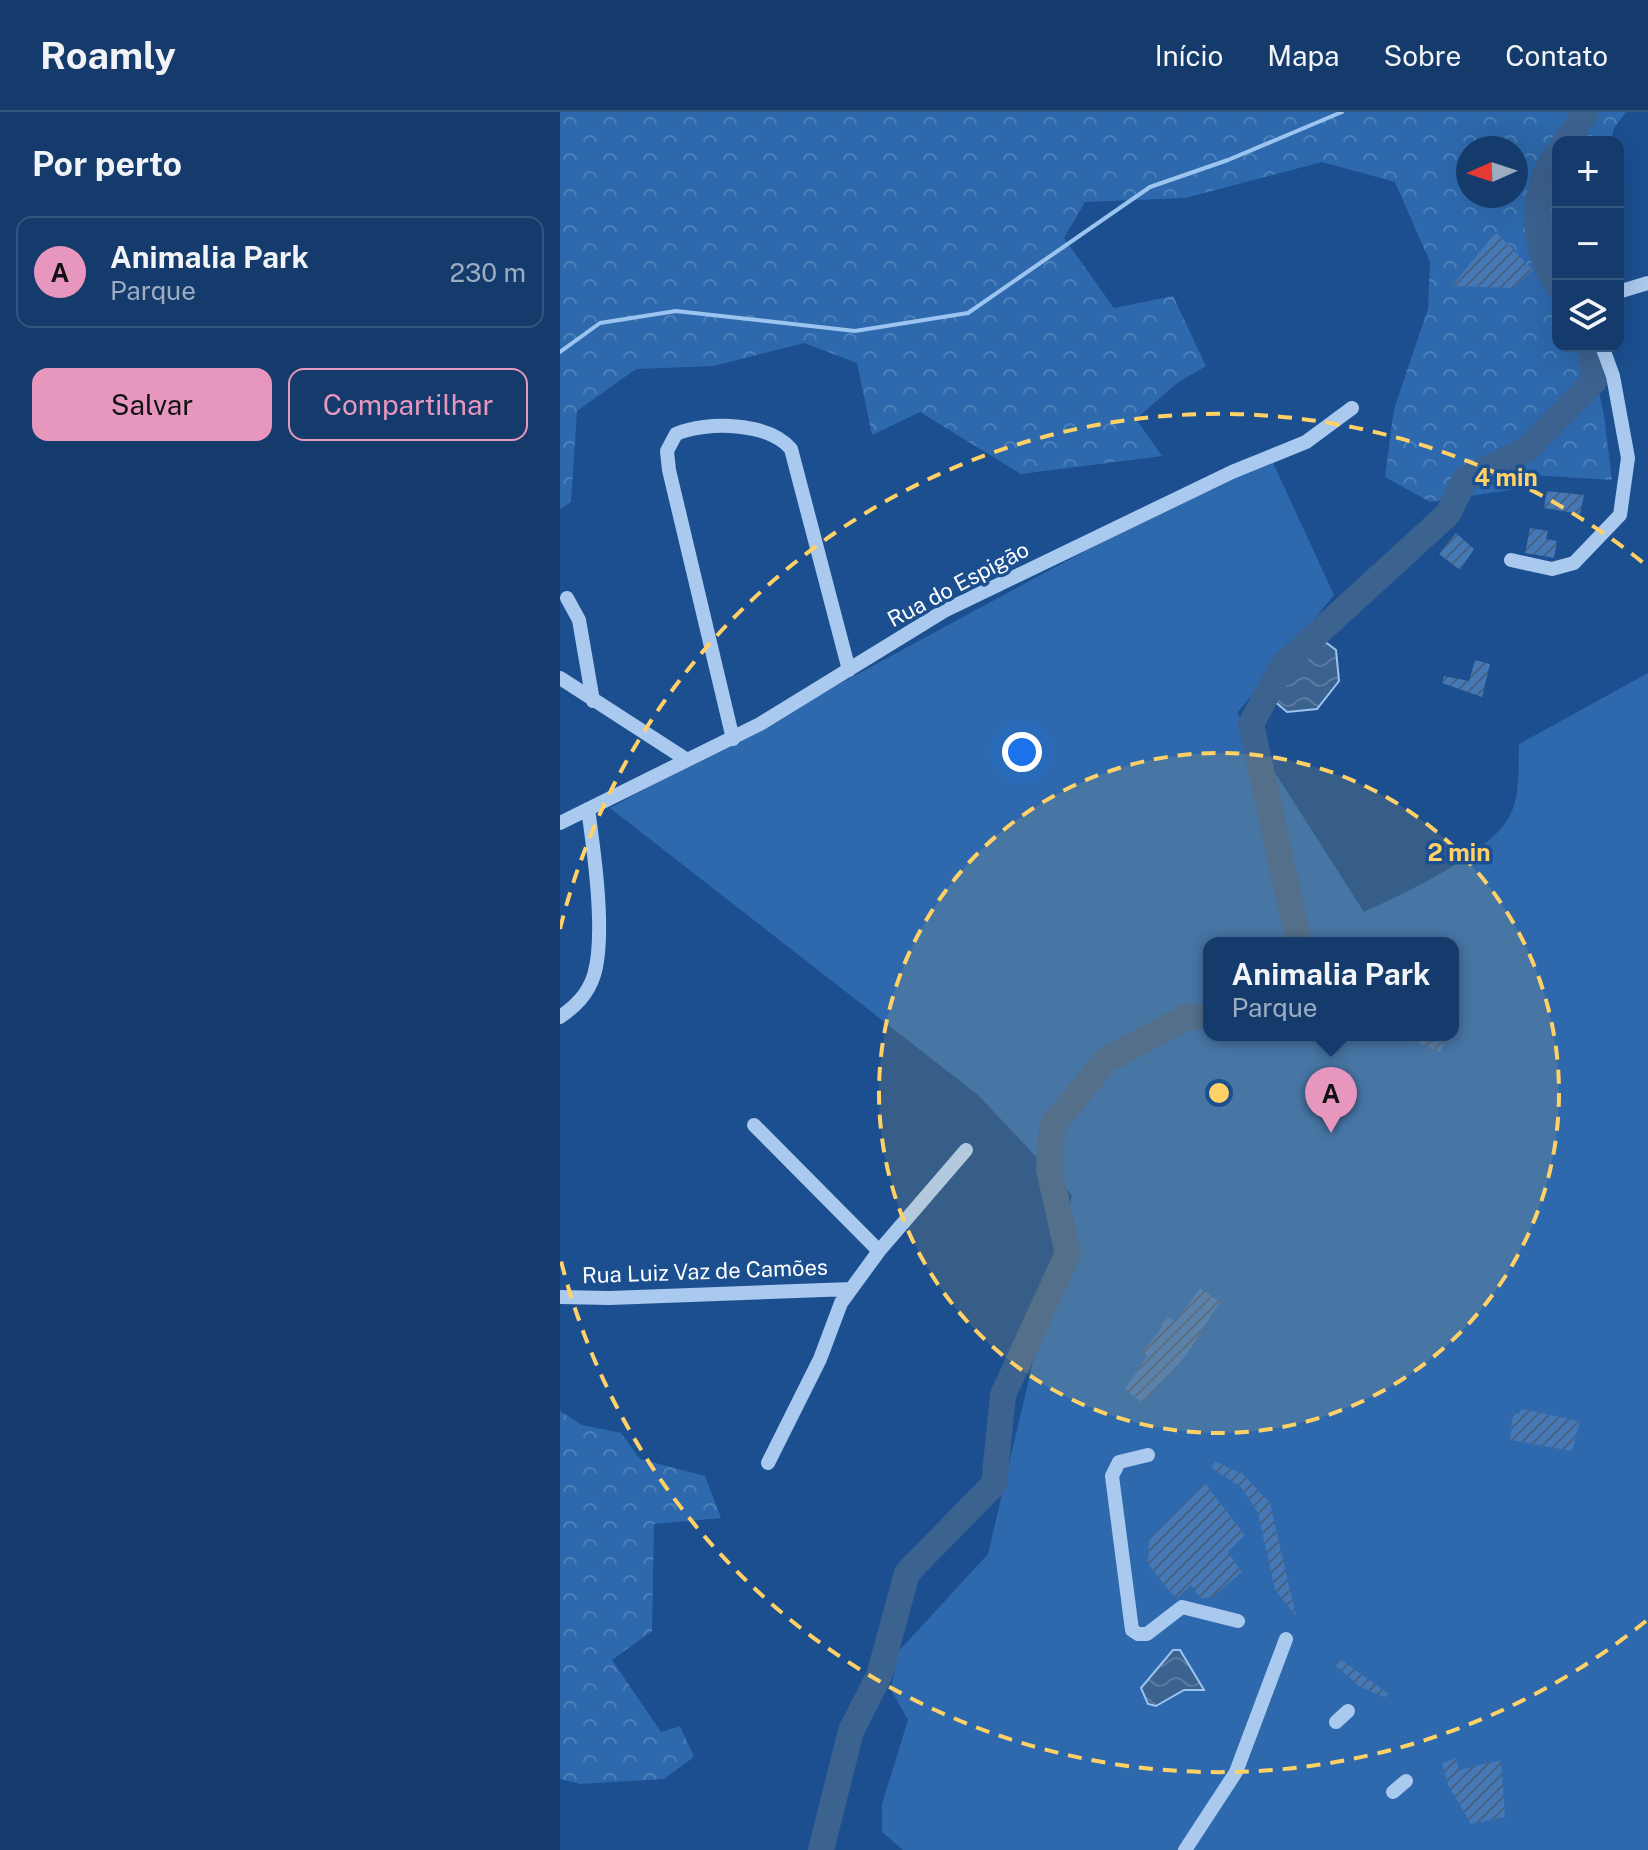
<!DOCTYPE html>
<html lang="pt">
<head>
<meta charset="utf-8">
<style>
  :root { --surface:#143b6b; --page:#214673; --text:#f1f3f6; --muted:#9dadc1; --line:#33557e; --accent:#e797bd }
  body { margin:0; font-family:"Public Sans",sans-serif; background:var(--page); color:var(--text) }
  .controls { position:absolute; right:24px; top:24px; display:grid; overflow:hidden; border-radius:16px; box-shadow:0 8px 32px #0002 }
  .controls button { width:72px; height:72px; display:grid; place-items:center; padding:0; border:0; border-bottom:2px solid var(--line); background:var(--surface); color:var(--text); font:40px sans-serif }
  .compass { position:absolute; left:896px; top:24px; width:72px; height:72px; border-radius:50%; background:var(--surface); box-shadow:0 8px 32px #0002; rotate:267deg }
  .you { position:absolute; left:462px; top:640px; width:28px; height:28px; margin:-20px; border:6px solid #fff; border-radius:50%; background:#1a73e8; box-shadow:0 0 0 12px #1a73e833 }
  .badge { display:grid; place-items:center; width:52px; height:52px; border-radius:50%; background:var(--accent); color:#111; font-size:26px; font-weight:700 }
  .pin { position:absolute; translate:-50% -66px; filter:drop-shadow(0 2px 4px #0008) }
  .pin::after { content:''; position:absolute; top:42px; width:28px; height:24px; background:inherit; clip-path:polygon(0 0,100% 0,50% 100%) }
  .popup { position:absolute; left:643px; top:825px; width:256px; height:104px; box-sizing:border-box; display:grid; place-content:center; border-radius:16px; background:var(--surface); filter:drop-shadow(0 2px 6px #0005); font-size:26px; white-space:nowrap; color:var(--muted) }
  .popup b { font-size:30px; color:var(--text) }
  .popup::after { content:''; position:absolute; left:50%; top:100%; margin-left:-16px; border:16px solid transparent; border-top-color:var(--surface) }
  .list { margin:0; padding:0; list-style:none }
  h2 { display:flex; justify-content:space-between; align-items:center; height:104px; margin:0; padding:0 32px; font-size:34px }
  h2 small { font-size:26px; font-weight:400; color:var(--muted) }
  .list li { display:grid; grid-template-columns:52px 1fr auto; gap:24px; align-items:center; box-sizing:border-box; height:112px; margin:0 16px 16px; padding:0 16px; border:2px solid var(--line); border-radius:16px }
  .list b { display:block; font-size:30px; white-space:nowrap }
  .list p { margin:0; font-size:26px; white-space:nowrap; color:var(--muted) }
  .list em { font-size:26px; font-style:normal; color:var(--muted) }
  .actions { display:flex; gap:16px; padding:24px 32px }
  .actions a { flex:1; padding:18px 0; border:2px solid var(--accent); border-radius:16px; text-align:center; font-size:28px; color:var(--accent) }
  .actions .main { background:var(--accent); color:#111 }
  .icon { flex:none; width:44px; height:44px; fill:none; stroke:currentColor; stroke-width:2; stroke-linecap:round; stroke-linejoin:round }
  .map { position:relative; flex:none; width:1088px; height:1738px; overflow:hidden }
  header { display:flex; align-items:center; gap:48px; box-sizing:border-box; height:112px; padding:0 40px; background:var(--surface); border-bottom:2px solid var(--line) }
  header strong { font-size:38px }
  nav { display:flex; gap:44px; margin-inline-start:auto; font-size:28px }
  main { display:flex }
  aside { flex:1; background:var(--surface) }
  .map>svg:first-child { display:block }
  .forest { fill:url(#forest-crowns); fill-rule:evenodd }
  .park { fill:#2e69ad; fill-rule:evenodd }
  .water { fill:url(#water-waves); stroke:#9cc4f0; stroke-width:2 }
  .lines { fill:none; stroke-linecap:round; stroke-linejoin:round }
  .stream { stroke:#9cc4f0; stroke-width:4 }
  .river { stroke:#3c6290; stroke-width:26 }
  .building { fill:url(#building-hatch) }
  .minor { stroke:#a9c9ee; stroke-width:14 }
  .ring { fill:none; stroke:#ffd166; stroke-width:4; stroke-dasharray:14 10 }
  .labels { text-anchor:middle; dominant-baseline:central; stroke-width:7; stroke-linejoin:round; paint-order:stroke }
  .street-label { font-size:22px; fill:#fff; stroke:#1b4f8f }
  .centre { fill:#ffd166; stroke:#1b4f8f; stroke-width:4 }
  .ring-label { font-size:24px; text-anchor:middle; font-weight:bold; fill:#ffd166; stroke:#1b4f8f; stroke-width:7; stroke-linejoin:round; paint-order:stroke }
</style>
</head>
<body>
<header>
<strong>Roamly</strong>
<nav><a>Início</a><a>Mapa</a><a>Sobre</a><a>Contato</a></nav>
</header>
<main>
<aside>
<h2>Por perto<small></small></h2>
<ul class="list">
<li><span class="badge">A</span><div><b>Animalia Park</b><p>Parque</p></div><em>230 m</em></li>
</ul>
<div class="actions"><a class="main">Salvar</a><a>Compartilhar</a></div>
</aside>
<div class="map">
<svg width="1088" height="1738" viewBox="0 0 1088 1738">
  <defs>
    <pattern id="forest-crowns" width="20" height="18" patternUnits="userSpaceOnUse" patternTransform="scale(2)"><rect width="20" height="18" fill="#2e69ad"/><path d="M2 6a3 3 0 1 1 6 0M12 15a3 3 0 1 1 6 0" fill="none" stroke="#4d80b9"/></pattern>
    <pattern id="water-waves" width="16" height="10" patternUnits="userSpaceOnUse" patternTransform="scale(2)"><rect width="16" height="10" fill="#3c6290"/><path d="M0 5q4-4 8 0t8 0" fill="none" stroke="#597aa1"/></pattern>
    <pattern id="building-hatch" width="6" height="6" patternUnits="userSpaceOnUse" patternTransform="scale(2)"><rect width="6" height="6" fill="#4478b7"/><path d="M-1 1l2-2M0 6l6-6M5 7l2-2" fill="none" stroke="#486282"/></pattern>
  </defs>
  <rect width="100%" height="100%" fill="#1b4f8f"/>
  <!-- forest -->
  <path class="forest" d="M0,0H1066L1054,16L1051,30H998V234H1029L1044,304L1052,368L973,363L957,377L870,390L825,365L834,297L868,197L870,150L835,70L762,50L625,86L525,90L504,126L554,196L613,184L646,254L617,271L576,307L602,344L461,362L360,300L312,323L297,251L244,231L154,254L76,257L17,299L11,390L0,397ZM908,36H956V84H908Z
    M0,1299L22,1313L61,1321L80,1347L145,1364L161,1406L94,1412L92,1519L52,1548L101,1620L120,1614L134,1645L104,1667L21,1672L0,1667Z"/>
  <!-- park -->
  <path class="park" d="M708,340L774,483L677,601L804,800C842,783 930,741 949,705C961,684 958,655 959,632L1088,561V1738H343L322,1720V1692L348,1608L331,1578L337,1541L428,1442L512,1083L418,983L50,696ZM649,831H893V923H649Z"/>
  <!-- water -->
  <path class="water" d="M756,523L776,538L779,569L757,597L727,600L706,582L723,553Z
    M613,1538H620L644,1578H624L596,1594L588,1592L581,1576Z"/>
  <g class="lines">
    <!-- stream -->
    <path class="stream" d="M0,240L40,211L116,199L295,219L408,201L590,75L668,48L782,0"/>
    <!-- river -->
    <path class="river" d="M1005,30L1026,0
      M998,40C970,79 971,134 998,174
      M739,831L691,612L723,553L888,402L905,367L966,338L1035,268L1029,234
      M261,1738L291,1619L319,1564L347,1461L434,1372L443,1283L508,1141L489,1058L492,1014L546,948L627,905L649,904"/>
  </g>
  <!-- building -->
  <path class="building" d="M936,120L973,158L953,176L892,174Z
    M987,379L1024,383L1020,402L984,396Z
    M970,416L988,419L986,427L997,429L994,446L965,441Z
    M896,421L914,437L900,458L879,442Z
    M915,548L930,552L922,585L882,571L884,564L909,569Z
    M839,923H888L880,940Z
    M640,1176L660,1190L625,1245L582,1291L565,1277L587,1244L583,1240L602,1215L601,1211L608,1205L616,1210Z
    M961,1297L1020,1309L1012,1339L950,1328L953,1300L959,1302Z
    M654,1349L683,1362L710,1391L736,1504L715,1478L698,1401L681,1375L651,1356Z
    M645,1371L685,1423L668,1440L682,1460L651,1486H640L631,1473L616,1487L588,1452L589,1427Z
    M780,1547L829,1582L827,1586L800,1575L775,1553Z
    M896,1646L899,1658L941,1648L945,1705L911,1712L888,1673L882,1651Z"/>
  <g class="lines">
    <!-- minor -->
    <path class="minor" d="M1058,180L1088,171
      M951,448L992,457L1014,451L1060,403L1068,346L1053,264L1042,234
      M7,486L19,508L33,589
      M0,566L127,648
      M173,627L109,358L107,339L116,322C147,309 208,310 231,337L289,558
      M0,711L200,612L384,499L672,360L746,330L792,296
      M0,905C16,894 28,882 34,863C46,823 34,739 28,697
      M194,1013L319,1139
      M0,1185L50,1186L291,1177
      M588,1343L559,1350L552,1364L572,1518L578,1522H587L622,1495L678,1509
      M208,1351L260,1247L281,1191L319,1139L406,1038
      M776,1610L788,1599
      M833,1680L846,1669
      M625,1738L676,1660L726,1527"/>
  </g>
  <!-- distance rings -->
  <circle cx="659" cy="981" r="340" fill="#ffd166" fill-opacity=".12"/>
  <g class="ring">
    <circle cx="659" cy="981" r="340"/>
    <path d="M1086 1509A679 679 0 0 1 0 1145M0 817A679 679 0 0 1 1086 453"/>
  </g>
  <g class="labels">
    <!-- street labels -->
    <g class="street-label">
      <text transform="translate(398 472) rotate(-28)">Rua do Espigão</text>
      <text transform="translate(145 1159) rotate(-2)">Rua Luiz Vaz de Camões</text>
    </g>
  </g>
  <circle cx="659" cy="981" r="12" class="centre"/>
  <g class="ring-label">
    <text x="946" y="374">4 min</text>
    <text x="899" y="749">2 min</text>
  </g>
</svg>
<div class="controls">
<button>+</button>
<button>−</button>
<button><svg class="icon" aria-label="layers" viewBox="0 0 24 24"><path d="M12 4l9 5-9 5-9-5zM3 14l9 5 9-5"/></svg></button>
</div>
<svg class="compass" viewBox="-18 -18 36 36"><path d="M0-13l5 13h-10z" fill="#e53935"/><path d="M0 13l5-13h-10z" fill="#9dadc1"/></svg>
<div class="you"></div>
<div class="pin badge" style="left:771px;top:1021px">A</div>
<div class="popup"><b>Animalia Park</b>Parque</div>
</div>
</main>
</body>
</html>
